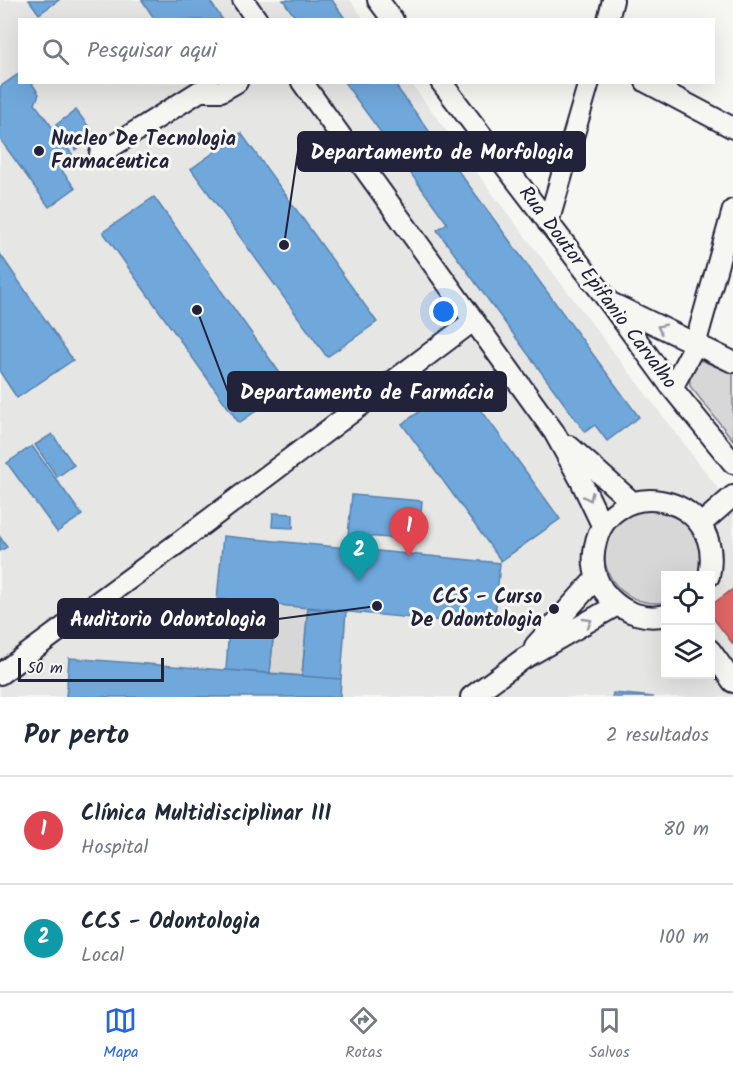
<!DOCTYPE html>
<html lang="pt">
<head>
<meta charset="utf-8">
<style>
  :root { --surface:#fff; --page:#f2f2f3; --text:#1f2937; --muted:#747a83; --line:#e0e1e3; --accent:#2563eb }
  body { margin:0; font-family:Kalam,sans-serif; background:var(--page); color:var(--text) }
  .controls { position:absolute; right:18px; bottom:18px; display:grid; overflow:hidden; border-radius:0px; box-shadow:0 6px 24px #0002 }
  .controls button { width:54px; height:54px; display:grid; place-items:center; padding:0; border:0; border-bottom:2px solid var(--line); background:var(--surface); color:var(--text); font:30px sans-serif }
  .scale { position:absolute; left:18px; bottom:15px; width:146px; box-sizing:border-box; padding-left:6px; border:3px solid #22223b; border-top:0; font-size:16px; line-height:21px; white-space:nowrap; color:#22223b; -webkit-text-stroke:4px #f6f6f2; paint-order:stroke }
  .you { position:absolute; left:444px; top:312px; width:21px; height:21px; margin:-15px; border:4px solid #fff; border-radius:50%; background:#1a73e8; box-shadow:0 0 0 9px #1a73e833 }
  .badge { display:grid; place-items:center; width:39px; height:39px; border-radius:50%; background:var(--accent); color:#fff; font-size:20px; font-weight:700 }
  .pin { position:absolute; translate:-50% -50px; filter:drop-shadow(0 2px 3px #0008) }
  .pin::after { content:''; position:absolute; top:32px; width:21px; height:18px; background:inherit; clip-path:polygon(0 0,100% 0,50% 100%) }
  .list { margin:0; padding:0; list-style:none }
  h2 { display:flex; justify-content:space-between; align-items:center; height:78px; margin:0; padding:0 24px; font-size:26px }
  h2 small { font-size:20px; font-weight:400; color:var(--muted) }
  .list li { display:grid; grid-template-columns:39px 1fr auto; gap:18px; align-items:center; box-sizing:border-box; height:108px; padding:0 24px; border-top:2px solid var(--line) }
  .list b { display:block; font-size:22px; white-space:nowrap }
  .list p { margin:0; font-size:20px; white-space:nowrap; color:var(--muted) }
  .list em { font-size:20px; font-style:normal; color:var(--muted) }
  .icon { flex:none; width:33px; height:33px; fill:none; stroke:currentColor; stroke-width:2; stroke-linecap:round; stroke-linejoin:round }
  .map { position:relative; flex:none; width:733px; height:697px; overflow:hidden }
  .search { position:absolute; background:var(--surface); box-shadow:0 6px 24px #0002; left:18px; right:18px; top:18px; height:66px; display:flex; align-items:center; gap:15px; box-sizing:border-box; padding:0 21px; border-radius:0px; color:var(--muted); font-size:22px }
  .sheet { height:294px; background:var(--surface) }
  nav { display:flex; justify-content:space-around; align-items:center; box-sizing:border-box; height:84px; border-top:2px solid var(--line); background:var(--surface); font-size:16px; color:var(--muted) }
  nav a { display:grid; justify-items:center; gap:3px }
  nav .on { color:var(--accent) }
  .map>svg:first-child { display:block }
  .built { fill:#e6e6e4; fill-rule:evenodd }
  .green { fill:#d7d7d7; stroke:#7c7c89; stroke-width:1.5 }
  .shops { fill:#e06666; stroke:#a75259; stroke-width:1.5 }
  .schools { fill:#6fa8dc; stroke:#5880ac; stroke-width:1.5 }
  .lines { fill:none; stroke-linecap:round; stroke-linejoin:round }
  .minor-casing { stroke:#22223b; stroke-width:24 }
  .minor { stroke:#f6f6f2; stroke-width:20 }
  .oneway { stroke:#9797a0 }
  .poi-dot { fill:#22223b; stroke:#f6f6f2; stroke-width:2 }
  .labels { text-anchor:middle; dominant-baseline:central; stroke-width:6; stroke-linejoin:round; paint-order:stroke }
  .poi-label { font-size:20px; font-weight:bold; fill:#22223b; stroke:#f6f6f2; text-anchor:start }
  .street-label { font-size:20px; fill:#22223b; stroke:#f6f6f2 }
  .leader { fill:none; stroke:#22223b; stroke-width:2 }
  .callout-dot { fill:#22223b; stroke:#f6f6f2; stroke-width:2 }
  .callout { fill:#22223b; stroke:#22223b; stroke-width:2 }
  .callout-label { font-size:21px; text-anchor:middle; font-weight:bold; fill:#fff }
</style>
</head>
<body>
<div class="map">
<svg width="733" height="697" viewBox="0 0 733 697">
  <rect width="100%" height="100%" fill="#f6f6f2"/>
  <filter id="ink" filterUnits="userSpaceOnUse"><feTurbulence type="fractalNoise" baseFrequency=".0167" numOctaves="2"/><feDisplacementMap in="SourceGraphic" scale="12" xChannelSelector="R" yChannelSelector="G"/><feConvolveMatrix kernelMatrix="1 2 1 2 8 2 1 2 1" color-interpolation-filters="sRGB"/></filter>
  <g filter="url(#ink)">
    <!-- built -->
    <path class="built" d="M0,0H350L364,19L20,20V82L411,83L492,193L733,508V697H0ZM666,576H710V674H666Z"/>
    <!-- green -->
    <path class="green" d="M696,360L703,361L733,374V440L690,386L689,367Z
      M668,508L695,528L703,559L699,574L666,576L665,602C620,610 585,561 617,524C621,518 628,512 635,509C644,506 658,508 668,508Z
      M276,604L308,607L302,676L270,673Z"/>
    <!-- shops -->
    <path class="shops" d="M733,589V644L710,614V606Z"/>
    <!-- schools -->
    <path class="schools" d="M29,0H59L39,14Z
      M142,0H209L223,20H155Z
      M283,0H332L346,20H297Z
      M20,73V82H31L39,94L35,104L78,162L62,171L75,188L49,207L0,139V87Z
      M344,82H393L639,417L607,441L595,425L585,432L437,230L447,223Z
      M76,110L95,135L75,150L56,125Z
      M241,133L377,322L327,357L191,169Z
      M154,197L290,387L239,423L103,232Z
      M0,254L73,360L17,398L0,372Z
      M461,382L560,519L501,561L402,424Z
      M52,434L74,465L57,477L35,445Z
      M32,446L82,515L57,532L7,463Z
      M352,495L422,501L419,540L348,535Z
      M273,513L293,514V528L272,527Z
      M223,536L500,563L494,626L217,599Z
      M0,537L7,547L0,551Z
      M231,600L276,604L270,673L226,670Z
      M308,607L346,611L341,679L302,676Z
      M69,658L341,679L340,697H66Z
      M613,693L654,697H612Z"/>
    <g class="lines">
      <defs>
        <path id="minor" d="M243,0L257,20
          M378,0L393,20
          M608,20L613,0
          M302,82L554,432L581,481L602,525
          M441,82L609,302L672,388L733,463
          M646,82L733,128
          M100,154L200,91H221L237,82
          M548,223L589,82
          M611,303L733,362
          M672,388L695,345L733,210
          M569,446L632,502
          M701,524L733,496
          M666,615C646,620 625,613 611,599C598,587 592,570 594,553C602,471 727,489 709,576
          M535,646L596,578
          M710,650L733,682
          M0,674L178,543L473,321
          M471,697L523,659L617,605"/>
      </defs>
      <!-- minor casing -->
      <use href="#minor" class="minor-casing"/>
      <!-- minor -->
      <use href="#minor" class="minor"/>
    </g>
    <!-- one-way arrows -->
    <defs><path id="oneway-chevron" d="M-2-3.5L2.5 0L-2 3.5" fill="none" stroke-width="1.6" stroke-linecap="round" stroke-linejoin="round" transform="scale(1.5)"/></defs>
    <g class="oneway">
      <use href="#oneway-chevron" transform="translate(661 328) rotate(-154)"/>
      <use href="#oneway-chevron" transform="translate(589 497) rotate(65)"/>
      <use href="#oneway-chevron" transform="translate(588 622) rotate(-30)"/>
    </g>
  </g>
  <!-- markers -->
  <g class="poi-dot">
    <circle cx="39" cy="151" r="6"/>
    <circle cx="554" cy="609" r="6"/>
  </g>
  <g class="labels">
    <!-- poi labels -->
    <g class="poi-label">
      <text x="51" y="140">Nucleo De Tecnologia<tspan x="51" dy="23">Farmaceutica</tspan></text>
      <text x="542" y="598" text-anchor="end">CCS - Curso<tspan x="542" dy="23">De Odontologia</tspan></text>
    </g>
    <!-- street labels -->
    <g class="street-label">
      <text transform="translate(597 288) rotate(53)">Rua Doutor Epifanio Carvalho</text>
    </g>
  </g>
  <!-- callouts -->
  <path class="leader" d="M284 245L298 151M197 310L228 392M377 606L278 619"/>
  <g class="callout-dot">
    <circle cx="284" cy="245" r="6"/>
    <circle cx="197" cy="310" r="6"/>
    <circle cx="377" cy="606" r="6"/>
  </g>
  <g class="callout">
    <rect x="298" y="132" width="287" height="39" rx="6"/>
    <rect x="228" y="372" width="278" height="39" rx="6"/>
    <rect x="58" y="599" width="220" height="39" rx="6"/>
  </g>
  <g class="callout-label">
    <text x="442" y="159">Departamento de Morfologia</text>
    <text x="367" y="399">Departamento de Farmácia</text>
    <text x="168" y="626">Auditorio Odontologia</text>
  </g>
</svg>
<div class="controls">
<button><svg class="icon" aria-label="locate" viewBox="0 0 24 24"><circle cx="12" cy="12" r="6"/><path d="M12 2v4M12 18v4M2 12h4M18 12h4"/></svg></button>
<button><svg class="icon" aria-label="layers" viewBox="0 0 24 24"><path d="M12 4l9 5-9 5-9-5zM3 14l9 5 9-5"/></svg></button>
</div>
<div class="scale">50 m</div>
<div class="you"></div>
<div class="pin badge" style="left:409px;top:557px;background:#e0444e">1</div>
<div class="pin badge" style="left:359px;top:581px;background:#0f9aa8">2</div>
<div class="search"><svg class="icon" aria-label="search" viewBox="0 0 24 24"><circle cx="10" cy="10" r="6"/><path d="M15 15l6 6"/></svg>Pesquisar aqui</div>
</div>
<section class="sheet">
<h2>Por perto<small>2 resultados</small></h2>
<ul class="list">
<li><span class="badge" style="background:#e0444e">1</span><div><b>Clínica Multidisciplinar III</b><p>Hospital</p></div><em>80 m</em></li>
<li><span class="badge" style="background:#0f9aa8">2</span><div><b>CCS - Odontologia</b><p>Local</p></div><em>100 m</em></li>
</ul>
</section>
<nav>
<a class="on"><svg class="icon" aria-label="map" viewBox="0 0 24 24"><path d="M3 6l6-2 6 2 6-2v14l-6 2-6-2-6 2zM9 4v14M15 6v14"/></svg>Mapa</a>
<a><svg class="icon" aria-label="directions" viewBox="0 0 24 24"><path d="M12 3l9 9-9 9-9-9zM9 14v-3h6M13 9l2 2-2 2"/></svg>Rotas</a>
<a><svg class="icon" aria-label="saved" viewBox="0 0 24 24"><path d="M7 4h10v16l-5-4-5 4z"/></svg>Salvos</a>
</nav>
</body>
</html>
